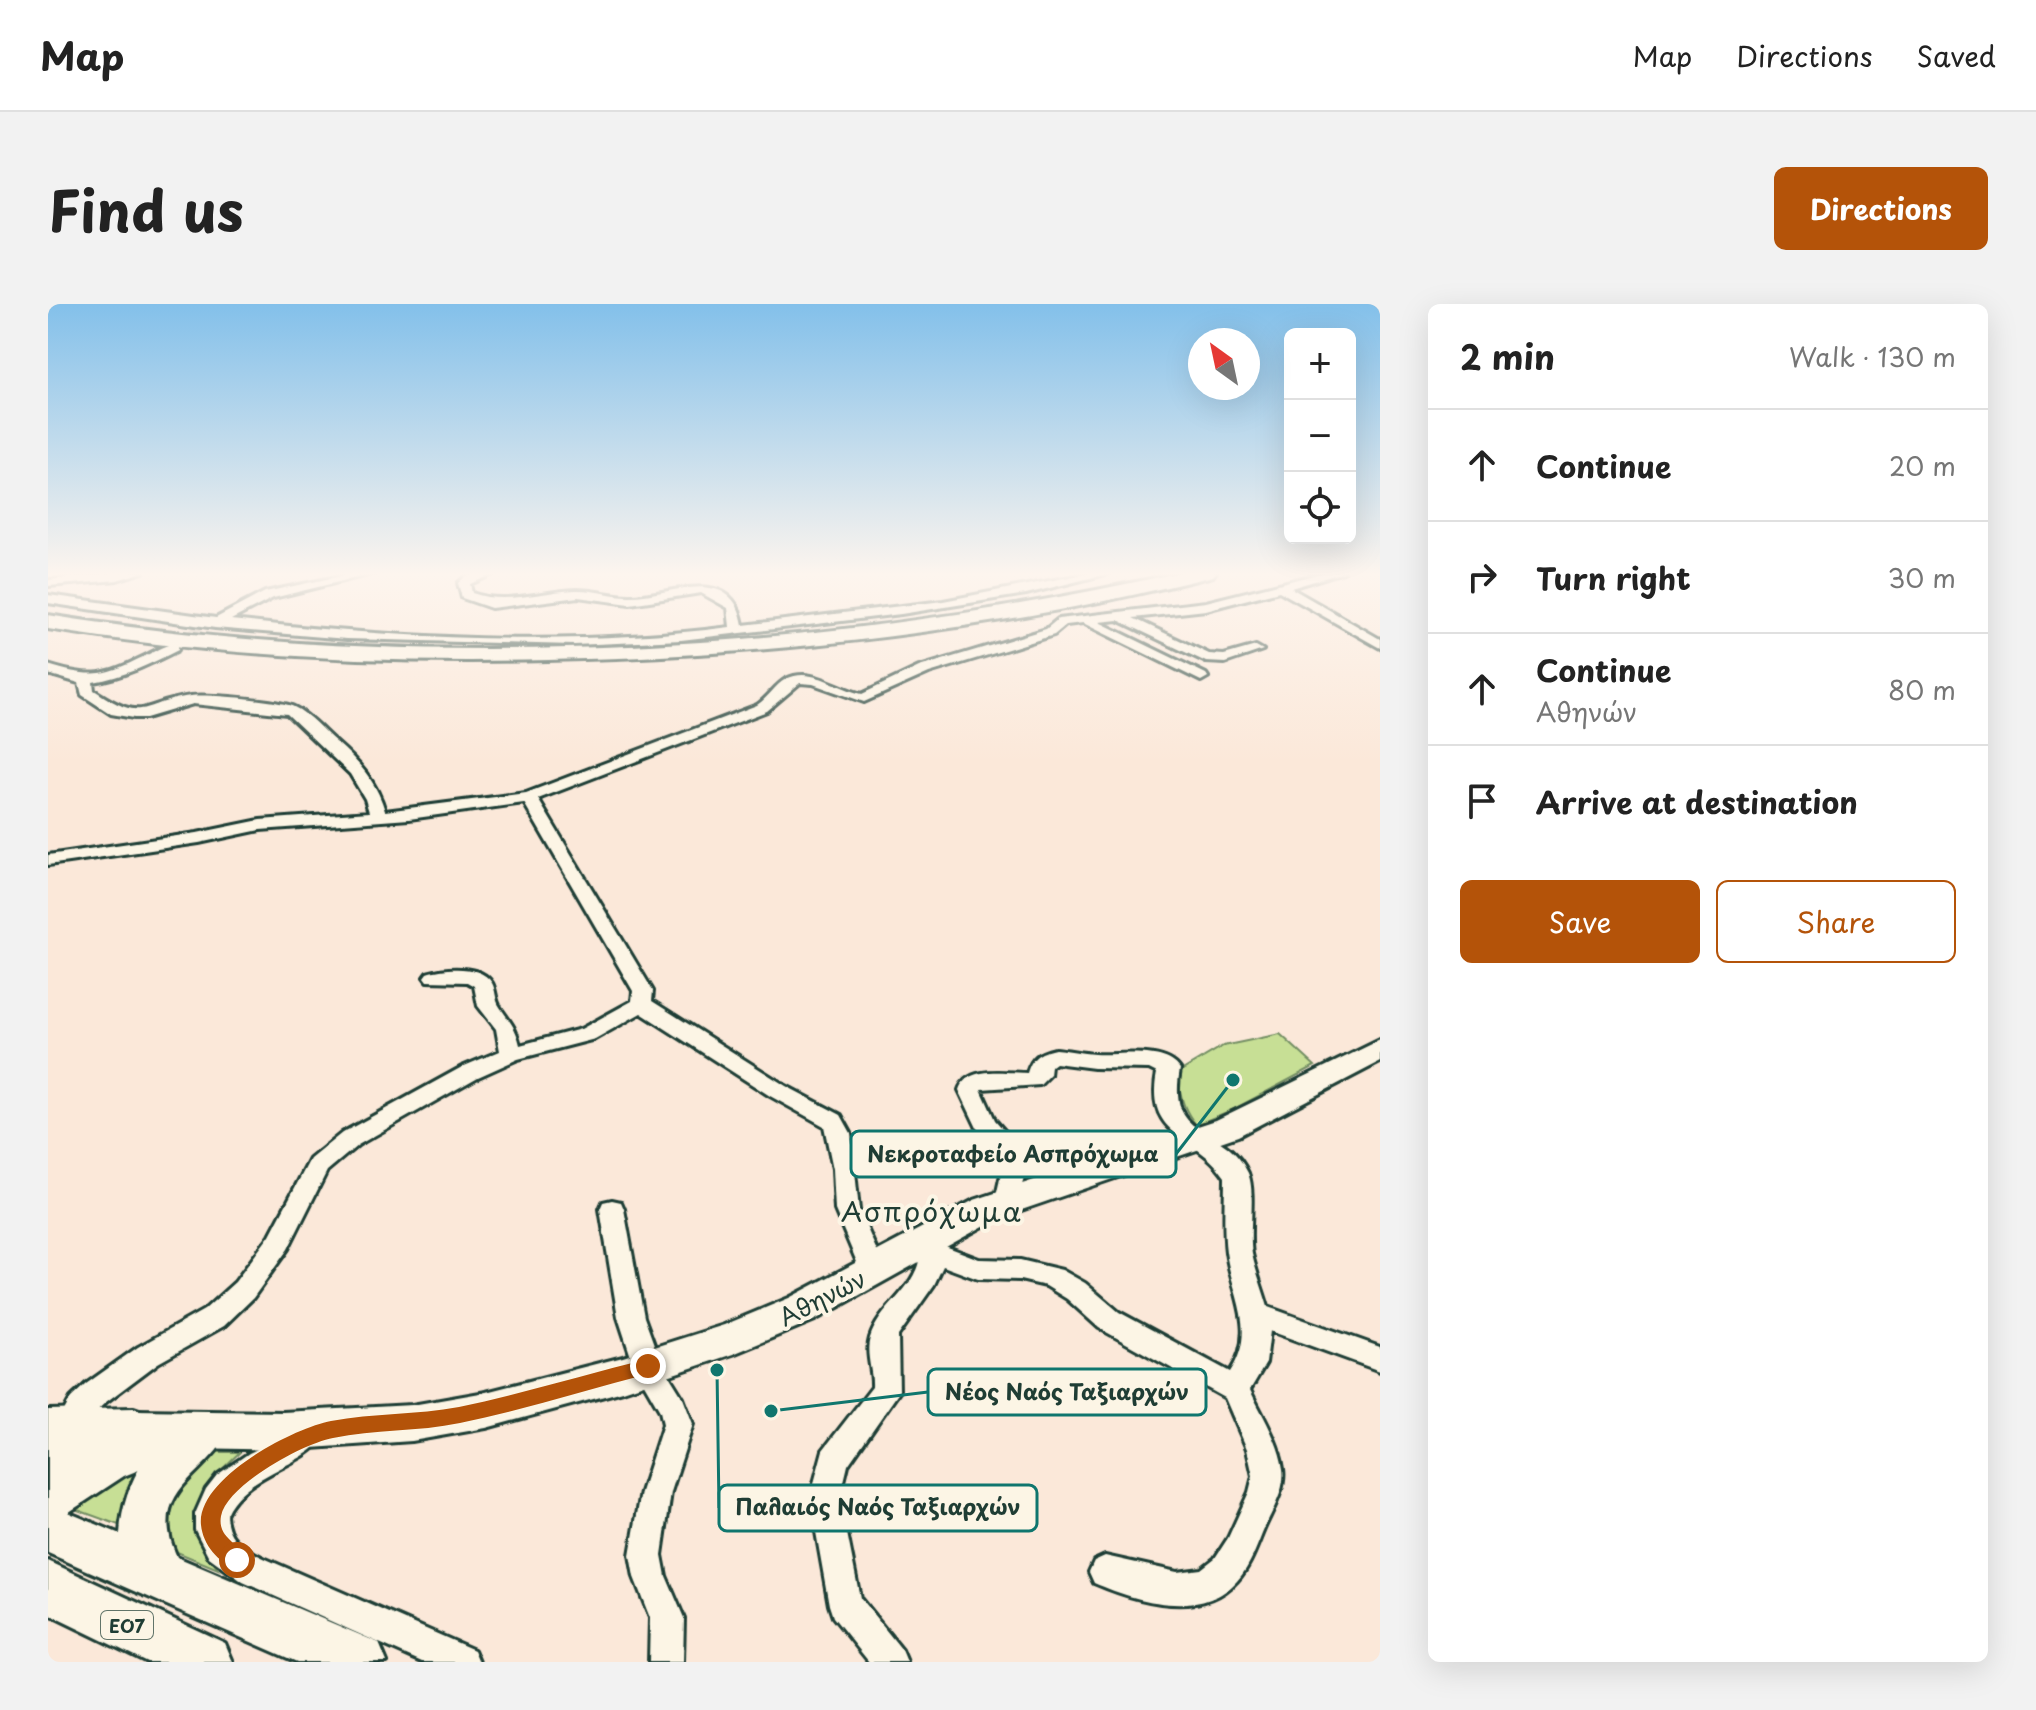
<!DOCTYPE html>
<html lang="en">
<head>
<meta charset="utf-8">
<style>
  :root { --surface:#fff; --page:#f2f2f2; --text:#222; --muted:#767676; --line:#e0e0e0; --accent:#b45309 }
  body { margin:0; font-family:"Playpen Sans",sans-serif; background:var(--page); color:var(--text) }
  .controls { position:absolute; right:24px; top:24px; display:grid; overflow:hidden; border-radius:12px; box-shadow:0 8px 32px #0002 }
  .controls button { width:72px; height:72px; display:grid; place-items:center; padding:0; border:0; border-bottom:2px solid var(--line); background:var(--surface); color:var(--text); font:40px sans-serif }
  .compass { position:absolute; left:1140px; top:24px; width:72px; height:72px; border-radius:50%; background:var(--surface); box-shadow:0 8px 32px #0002; rotate:327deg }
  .stop { position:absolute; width:24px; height:24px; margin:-18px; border:6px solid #b45309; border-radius:50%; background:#fff }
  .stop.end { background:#b45309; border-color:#fff; box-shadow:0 2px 8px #0008 }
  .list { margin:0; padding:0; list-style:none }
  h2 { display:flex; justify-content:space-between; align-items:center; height:104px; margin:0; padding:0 32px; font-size:34px }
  h2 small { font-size:26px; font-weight:400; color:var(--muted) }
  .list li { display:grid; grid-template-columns:52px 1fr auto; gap:24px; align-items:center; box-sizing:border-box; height:112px; padding:0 32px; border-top:2px solid var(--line) }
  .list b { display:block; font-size:30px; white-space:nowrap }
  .list p { margin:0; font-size:26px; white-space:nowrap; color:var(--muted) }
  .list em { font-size:26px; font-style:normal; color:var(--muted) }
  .actions { display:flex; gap:16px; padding:24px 32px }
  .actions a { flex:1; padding:18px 0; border:2px solid var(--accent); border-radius:12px; text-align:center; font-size:28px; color:var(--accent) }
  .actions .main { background:var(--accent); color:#fff }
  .icon { flex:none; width:44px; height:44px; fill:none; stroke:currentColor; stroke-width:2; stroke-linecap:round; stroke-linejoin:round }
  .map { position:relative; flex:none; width:1332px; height:1358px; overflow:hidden; border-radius:12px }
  header { display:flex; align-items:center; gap:48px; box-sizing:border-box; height:112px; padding:0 40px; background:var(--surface); border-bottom:2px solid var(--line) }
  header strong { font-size:38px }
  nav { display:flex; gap:44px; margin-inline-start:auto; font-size:28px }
  .intro { display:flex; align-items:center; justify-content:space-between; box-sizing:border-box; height:192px; padding:0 48px }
  h1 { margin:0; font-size:56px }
  .button { padding:20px 36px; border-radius:12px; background:var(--accent); color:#fff; font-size:28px; font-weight:700 }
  main { display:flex; gap:48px; padding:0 48px }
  aside { flex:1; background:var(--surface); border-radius:12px; box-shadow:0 8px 32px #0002 }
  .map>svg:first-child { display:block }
  .green { fill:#c7df95; stroke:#738e64; stroke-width:2 }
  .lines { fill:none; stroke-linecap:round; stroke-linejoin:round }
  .minor-tunnel { stroke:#cfc6b8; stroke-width:13; stroke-dasharray:13 7; stroke-linecap:butt }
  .minor-casing { stroke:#1f3d34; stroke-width:6 }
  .secondary-casing { stroke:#1f3d34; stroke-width:6 }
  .primary-casing { stroke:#1f3d34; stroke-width:6 }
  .motorway-casing { stroke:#1f3d34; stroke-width:6 }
  .minor { fill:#fcf5e5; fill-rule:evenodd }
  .secondary { fill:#fcf5e5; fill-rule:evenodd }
  .primary { fill:#fcf5e5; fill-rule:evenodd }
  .motorway { fill:#fcf5e5; fill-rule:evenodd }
  .route { fill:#b45309 }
  .labels { text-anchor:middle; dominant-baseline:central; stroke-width:8; stroke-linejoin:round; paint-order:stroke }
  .shield { fill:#fcf5e5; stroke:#617469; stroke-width:2 }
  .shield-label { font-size:18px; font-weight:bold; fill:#1f3d34 }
  .near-street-label { font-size:24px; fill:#1f3d34; stroke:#fcf5e5 }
  .near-quarter-label { font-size:28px; letter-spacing:2px; fill:#1f3d34; stroke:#fcf5e5 }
  .leader { fill:none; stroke:#0f766e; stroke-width:3 }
  .callout-dot { fill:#0f766e; stroke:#fcf5e5; stroke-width:3 }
  .callout { fill:#fcf5e5; stroke:#0f766e; stroke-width:3 }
  .callout-label { font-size:22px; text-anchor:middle; font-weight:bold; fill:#1f3d34 }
</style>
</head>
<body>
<header>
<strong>Map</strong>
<nav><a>Map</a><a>Directions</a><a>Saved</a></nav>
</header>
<div class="intro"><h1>Find us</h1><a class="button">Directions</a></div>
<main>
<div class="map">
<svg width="1332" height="1358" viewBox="0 0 1332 1358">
  <rect width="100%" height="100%" fill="#fbe8d9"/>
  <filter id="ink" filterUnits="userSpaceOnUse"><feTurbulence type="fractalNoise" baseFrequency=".0125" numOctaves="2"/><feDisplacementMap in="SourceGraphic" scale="16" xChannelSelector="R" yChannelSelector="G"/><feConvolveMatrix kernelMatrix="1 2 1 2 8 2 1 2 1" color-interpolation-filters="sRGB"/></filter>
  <g filter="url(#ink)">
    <!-- green -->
    <path class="green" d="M1232,730L1267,762L1186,805L1148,821C1133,802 1134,793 1128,770L1175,742Z
      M159,1148H192C148,1189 130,1211 170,1265L112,1241L116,1189Z
      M102,1154L79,1224L13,1200Z"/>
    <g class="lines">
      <!-- minor-tunnel -->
      <path class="minor-tunnel" d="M125,343L160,323"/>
      <defs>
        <path id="minor" d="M77,268H95L69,276L0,282V276Z
          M312,268H331L225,294L183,316C348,334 518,344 682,323L680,304L653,289L582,300L530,293L443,304L414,294L410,279L418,272L450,268L422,280L424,289C457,301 491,288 527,286C545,285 563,292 582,292C622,292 685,259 695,321L895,297L1048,268H1066L978,290L853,310L633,336L526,341L299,335L167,324L0,299V291L168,314L217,288Z
          M1278,268H1296L1243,284L1332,335V344L1231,287L1158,306L1085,314L1161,350L1176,351L1208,342L1215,346L1177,359L1158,358L1070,316L1051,318L1158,370L1160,373L1153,377L1035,319L1018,321L1006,331L881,369L816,398L765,380L752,379L719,407L490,495L605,687L604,697L738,782L793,811L803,829L811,906L838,968L834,975L825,978L816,975L787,906L785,865L776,822L722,792L593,709L547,735L470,755L430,773L310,841L279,867L240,945L205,994L176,1022L110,1059L58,1098L43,1112L30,1136L20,1140L10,1136L5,1127L23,1094L38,1080L90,1043L156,1006L187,978L222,931L262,855L294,829L414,763L452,747L448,725L430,702L426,682L419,678L379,677L376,673L379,669C396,664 433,660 444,679C448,686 447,696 452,703C461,717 468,723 472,741L533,725L584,697L585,687L476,499L361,515L212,526L151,539L0,561V551L149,529L212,516L321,508L317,495L302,470L239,410L145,400L98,414H86L63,410L34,391L31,379L0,370V361C46,375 56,372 99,351C109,346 119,339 130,340V346C102,360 76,373 45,378L46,386C99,421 91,399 143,392C159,390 232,396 246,403C261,410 275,427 288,438C310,457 329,478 337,507L478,489L709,401C720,394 727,381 738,375C764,362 790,385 814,390L871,363L998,325L1010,315L1158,298Z
          M1007,745C1020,746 1033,749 1046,750C1070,752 1116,742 1132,765C1118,841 1177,817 1200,869C1208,890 1200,926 1204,950C1208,968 1215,986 1220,1003L1332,1043V1067L1222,1027L1218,1059L1202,1086C1214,1111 1231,1137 1235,1165C1238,1184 1225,1205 1217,1223C1209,1241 1203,1262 1189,1277C1153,1317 1088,1297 1046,1279L1041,1268L1046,1257L1057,1252L1129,1268L1153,1265L1167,1254L1180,1234L1201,1188L1205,1172L1199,1145L1177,1094L1051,1024L1019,995L998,982L972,976L930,975L895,962L886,981L850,1032L851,1088L800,1161L792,1194L812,1294L854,1346L859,1358H821L785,1313L781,1301L762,1194L775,1146L824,1083C825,1067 817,1050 822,1034C831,1005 861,989 870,961C874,949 868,936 874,925L883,922L892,925L897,942L931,955L972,956L1014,966L1037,979L1071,1008L1182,1068C1210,1026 1184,991 1178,948C1175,924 1177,897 1177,873C1149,830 1096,835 1109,769L1101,765L1046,764L1007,759L1003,762L1002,771L992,781L933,785L947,816L976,849L1039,867L1042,873L1039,879L1030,882L978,866L968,904L959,906L950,904L947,897L956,857L930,826L911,786C919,761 958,769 979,769C984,753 990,749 1007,745Z
          M564,896L573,898L576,905L596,1013L612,1057L635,1094L645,1120L623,1188L614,1251L618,1272L636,1314L635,1358H601L602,1314L586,1273L582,1251L593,1188L615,1120L612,1107L586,1062L570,1013L552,905L555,898Z
          M258,1122L268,1126L273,1135C261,1160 196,1169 178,1210C179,1237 196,1244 218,1255L426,1346L431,1358H374L195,1278L161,1253L147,1226V1210L158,1185L169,1171L201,1149Z"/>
        <path id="secondary" d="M1332,736V758L1190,832L950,914L767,1016L685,1050L575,1087L438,1124L364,1137L235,1146L145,1144L76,1172L15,1212L0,1218V1143L25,1129L86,1106L235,1108L364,1101L438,1088L575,1053L676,1021L741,994L926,896L1168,816Z"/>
        <path id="primary" d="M86,1104L103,1110L109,1125L103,1140L86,1146L0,1148V1106Z
          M156,1108L173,1114L180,1129C159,1173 98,1185 129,1253L331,1339L339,1358H249L0,1249V1200L72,1230C75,1177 106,1127 156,1108Z
          M0,1257L177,1339L185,1358H99L0,1310Z"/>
        <path id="motorway" d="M1133,268H1168L1165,272C947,327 725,352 500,356C333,360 166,352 0,325V311C365,370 774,350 1133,268Z"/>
      </defs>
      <!-- minor casing -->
      <use href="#minor" class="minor-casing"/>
      <!-- secondary casing -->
      <use href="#secondary" class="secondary-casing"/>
      <!-- primary casing -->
      <use href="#primary" class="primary-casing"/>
      <!-- motorway casing -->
      <use href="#motorway" class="motorway-casing"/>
      <!-- minor -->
      <use href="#minor" class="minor"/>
      <!-- secondary -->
      <use href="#secondary" class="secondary"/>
      <!-- primary -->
      <use href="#primary" class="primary"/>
      <!-- motorway -->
      <use href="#motorway" class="motorway"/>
    </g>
  </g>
  <!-- sky -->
  <linearGradient id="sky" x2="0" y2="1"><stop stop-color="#83c0ea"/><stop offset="0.59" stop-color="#fdf5ee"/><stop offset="1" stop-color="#fdf5ee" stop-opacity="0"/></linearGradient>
  <rect width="1332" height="458" fill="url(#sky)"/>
  <!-- route -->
  <path class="route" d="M600,1055L607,1057L610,1062L607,1068L600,1070C538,1086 475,1106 412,1119C370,1128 326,1125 285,1134C256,1139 179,1181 173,1212C169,1235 192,1238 199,1256L196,1263L189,1266C170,1258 155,1241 153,1221C148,1175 245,1124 283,1117C325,1109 369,1111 411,1103C474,1090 538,1070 600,1055Z"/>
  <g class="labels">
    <!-- shield labels -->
    <rect class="shield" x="53" y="1307" width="52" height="28" rx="6"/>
    <g class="shield-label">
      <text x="79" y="1321">ΕΟ7</text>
    </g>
    <!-- near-street labels -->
    <g class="near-street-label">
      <text transform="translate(774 993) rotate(-27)">Αθηνών</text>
    </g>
    <!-- near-quarter labels -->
    <g class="near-quarter-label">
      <text x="884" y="906">Ασπρόχωμα</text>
    </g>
  </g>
  <!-- callouts -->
  <path class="leader" d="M1185 776L1128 850M723 1107L880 1088M669 1066L671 1204"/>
  <g class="callout-dot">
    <circle cx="1185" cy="776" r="8"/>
    <circle cx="723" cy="1107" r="8"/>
    <circle cx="669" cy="1066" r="8"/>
  </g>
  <g class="callout">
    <rect x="803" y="827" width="325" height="46" rx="8"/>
    <rect x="880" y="1065" width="278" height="46" rx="8"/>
    <rect x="671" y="1181" width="318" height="46" rx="8"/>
  </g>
  <g class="callout-label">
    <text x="965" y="858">Νεκροταφείο Ασπρόχωμα</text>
    <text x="1019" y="1096">Νέος Ναός Ταξιαρχών</text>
    <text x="830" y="1211">Παλαιός Ναός Ταξιαρχών</text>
  </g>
</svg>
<div class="controls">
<button>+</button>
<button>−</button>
<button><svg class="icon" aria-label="locate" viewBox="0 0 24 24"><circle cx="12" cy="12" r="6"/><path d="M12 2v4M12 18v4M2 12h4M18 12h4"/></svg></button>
</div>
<svg class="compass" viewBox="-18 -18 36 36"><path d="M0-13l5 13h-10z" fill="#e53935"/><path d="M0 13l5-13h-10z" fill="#767676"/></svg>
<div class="stop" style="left:189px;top:1256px"></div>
<div class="stop end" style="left:600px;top:1062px"></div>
</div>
<aside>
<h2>2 min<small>Walk · 130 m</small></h2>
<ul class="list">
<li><svg class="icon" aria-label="ahead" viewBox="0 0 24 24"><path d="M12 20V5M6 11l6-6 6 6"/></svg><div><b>Continue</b></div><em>20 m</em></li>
<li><svg class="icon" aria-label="right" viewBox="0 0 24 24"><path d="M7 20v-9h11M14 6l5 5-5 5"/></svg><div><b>Turn right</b></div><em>30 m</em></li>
<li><svg class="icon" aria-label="ahead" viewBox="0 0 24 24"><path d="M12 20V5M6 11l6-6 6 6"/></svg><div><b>Continue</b><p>Αθηνών</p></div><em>80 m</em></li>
<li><svg class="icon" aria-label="arrive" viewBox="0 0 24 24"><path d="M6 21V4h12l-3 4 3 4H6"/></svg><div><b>Arrive at destination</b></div></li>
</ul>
<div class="actions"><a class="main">Save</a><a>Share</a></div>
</aside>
</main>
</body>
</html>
